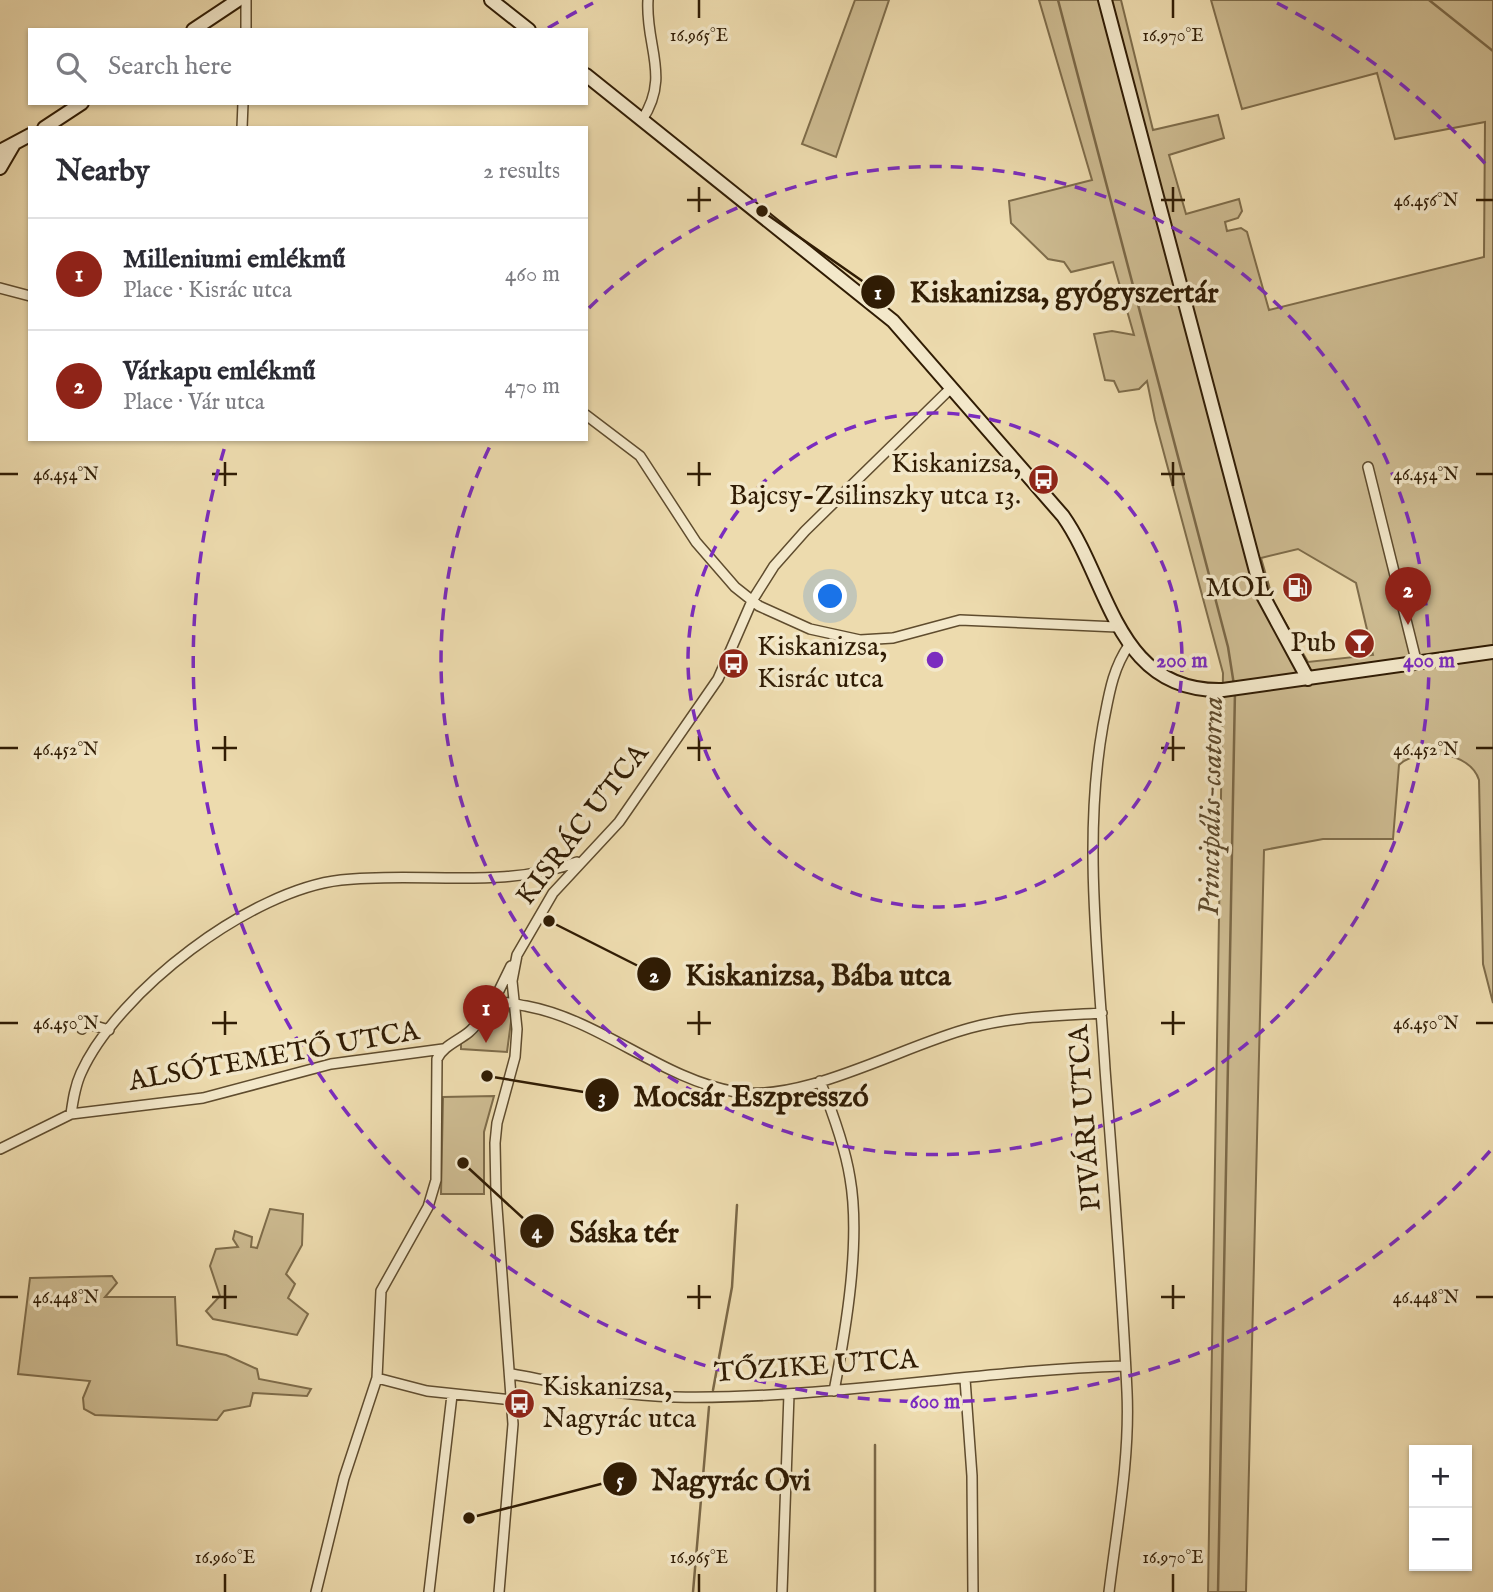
<!DOCTYPE html>
<html lang="en">
<head>
<meta charset="utf-8">
<style>
  :root { --surface:#fff; --page:#f7f7f7; --text:#2b2b33; --muted:#7c7c81; --line:#e1e1e2; --accent:#8f2418 }
  body { margin:0; font-family:"IM FELL English",serif; background:var(--page); color:var(--text) }
  .controls { position:absolute; right:21px; bottom:21px; display:grid; overflow:hidden; border-radius:0px; box-shadow:0 2px 5px #0004 }
  .controls button { width:63px; height:63px; display:grid; place-items:center; padding:0; border:0; border-bottom:2px solid var(--line); background:var(--surface); color:var(--text); font:35px sans-serif }
  .you { position:absolute; left:831px; top:597px; width:24px; height:24px; margin:-18px; border:5px solid #fff; border-radius:50%; background:#1a73e8; box-shadow:0 0 0 10px #1a73e833 }
  .badge { display:grid; place-items:center; width:46px; height:46px; border-radius:50%; background:var(--accent); color:#fff; font-size:23px; font-weight:700 }
  .pin { position:absolute; translate:-50% -58px; filter:drop-shadow(0 2px 4px #0008) }
  .pin::after { content:''; position:absolute; top:37px; width:24px; height:21px; background:inherit; clip-path:polygon(0 0,100% 0,50% 100%) }
  .list { margin:0; padding:0; list-style:none }
  h2 { display:flex; justify-content:space-between; align-items:center; height:91px; margin:0; padding:0 28px; font-size:30px }
  h2 small { font-size:23px; font-weight:400; color:var(--muted) }
  .list li { display:grid; grid-template-columns:46px 1fr auto; gap:21px; align-items:center; box-sizing:border-box; height:112px; padding:0 28px; border-top:2px solid var(--line) }
  .list b { display:block; font-size:26px; white-space:nowrap }
  .list p { margin:0; font-size:23px; white-space:nowrap; color:var(--muted) }
  .list em { font-size:23px; font-style:normal; color:var(--muted) }
  .icon { flex:none; width:38px; height:38px; fill:none; stroke:currentColor; stroke-width:2; stroke-linecap:round; stroke-linejoin:round }
  .map { position:relative; flex:none; width:1493px; height:1592px; overflow:hidden }
  .search { position:absolute; background:var(--surface); box-shadow:0 2px 5px #0004; left:28px; top:28px; width:560px; height:77px; display:flex; align-items:center; gap:18px; box-sizing:border-box; padding:0 24px; border-radius:0px; color:var(--muted); font-size:26px }
  .panel { position:absolute; background:var(--surface); box-shadow:0 2px 5px #0004; left:28px; top:126px; width:560px; height:315px; border-radius:0px }
  .map>svg:first-child { display:block }
  .green { fill:#cdbb91; stroke:#7e6c4a; stroke-width:2; fill-rule:evenodd }
  .lines { fill:none; stroke-linecap:round; stroke-linejoin:round }
  .stream { stroke:#7b6847; stroke-width:2.5 }
  .street-casing { stroke:#5f4c2e; stroke-width:12 }
  .secondary-casing { stroke:#301c04; stroke-width:16 }
  .street { stroke:#f3e8ca; stroke-width:9 }
  .secondary { stroke:#f3e8ca; stroke-width:12 }
  .ticks { fill:none; stroke:#301c04; stroke-width:2.5 }
  .ring { fill:none; stroke:#7b2cbf; stroke-width:3.5; stroke-dasharray:12 9 }
  .labels { text-anchor:middle; dominant-baseline:central; stroke-width:7; stroke-linejoin:round; paint-order:stroke }
  .poi-label { font-size:28px; fill:#301c04; stroke:#f3e8ca; text-anchor:end }
  .street-label { font-size:28px; fill:#301c04; stroke:#f3e8ca }
  .water-label { font-size:30px; font-style:italic; fill:#5c482b; stroke:#f3e8ca }
  .ticks-label { font-size:18px; text-anchor:middle; fill:#301c04; stroke:#f3e8ca; stroke-width:7; stroke-linejoin:round; paint-order:stroke }
  .centre { fill:#7b2cbf; stroke:#f3e8ca; stroke-width:3.5 }
  .ring-label { font-size:21px; text-anchor:middle; font-weight:bold; fill:#7b2cbf; stroke:#f3e8ca; stroke-width:7; stroke-linejoin:round; paint-order:stroke }
  .leader { fill:none; stroke:#301c04; stroke-width:2.5 }
  .callout-dot { fill:#301c04; stroke:#f3e8ca; stroke-width:2.5 }
  .mark-label { font-size:21px; text-anchor:middle; font-weight:bold; fill:#fff }
  .callout-label { font-size:30px; text-anchor:middle; font-weight:bold; fill:#301c04; stroke:#f3e8ca; stroke-width:7; stroke-linejoin:round; paint-order:stroke }
</style>
</head>
<body>
<div class="map">
<svg width="1493" height="1592" viewBox="0 0 1493 1592">
  <rect width="100%" height="100%" fill="#eddbae"/>
  <filter id="stains"><feTurbulence type="fractalNoise" baseFrequency=".00286" numOctaves="4"/><feColorMatrix values="0 0 0 0 .2 0 0 0 0 .09 0 0 0 0 .02 0 0 0 .5 -.17"/></filter>
  <radialGradient id="worn" r=".72"><stop offset=".6" stop-color="#630" stop-opacity="0"/><stop offset="1" stop-color="#630" stop-opacity=".3"/></radialGradient>
  <!-- green -->
  <path class="green" d="M855,0H889L836,157L802,144Z
    M1039,0H1121L1153,130L1218,115L1224,138L1169,155L1186,214L1239,199L1242,211L1238,218L1225,222L1227,231L1241,228L1247,232L1269,310L1484,257L1485,122L1395,139L1377,73L1242,109L1211,0H1493V1003L1483,964L1479,780C1470,751 1419,746 1399,765L1393,839H1323L1264,850L1246,1592H1208L1223,673L1155,420L1147,381L1139,389L1119,392L1114,381L1105,380L1094,334L1112,331L1134,335L1113,262L1071,272L1064,262L1048,259L1011,223L1009,201L1092,180ZM1298,549L1356,583L1373,655L1308,662L1274,603L1261,558Z
    M506,1007L512,1014L507,1052L461,1049V1043L497,1009Z
    M494,1096L484,1132V1194H441L443,1097Z
    M270,1209L303,1214L302,1245L286,1274L295,1284L288,1298L308,1314L297,1335L213,1319L206,1311L220,1296L210,1266L216,1249L238,1247L233,1239L235,1231L252,1237L251,1247L257,1248Z
    M112,1276L117,1283L105,1297H175L177,1345L226,1355L257,1369L259,1379L311,1389L307,1396L253,1393L250,1406L224,1411L217,1420L95,1415L84,1409L83,1398L90,1381L18,1374L30,1278Z"/>
  <g class="lines">
    <!-- stream -->
    <path class="stream" d="M1058,0L1228,647L1234,685
      M1429,0L1493,51
      M713,1390L732,1287L737,1205
      M875,1445V1592
      M693,1592L709,1407
      M1218,1592L1235,691"/>
    <defs>
      <path id="street" d="M246,0V30
        M642,120C671,76 645,46 648,0
        M242,128L243,103
        M0,288L30,296
        M586,415L640,456L696,542L735,587L759,606L810,629L860,640L893,638L960,620L1117,627
        M1368,467L1417,664
        M491,1007L511,966
        M82,1029L85,1023L109,1030
        M820,1081C832,1111 845,1146 850,1178C861,1241 846,1329 834,1391
        M71,1114C73,1100 75,1086 81,1073C118,991 251,890 341,880C420,871 502,890 577,862
        M0,1149L71,1114L203,1098L331,1064L443,1049
        M512,1374C566,1384 619,1396 675,1397C826,1400 975,1370 1125,1366
        M377,1378L427,1391L512,1400
        M965,1379L972,1476L973,1592
        M316,1592L344,1478L377,1378L381,1291L428,1207L436,1180L437,1059C443,1046 458,1041 469,1032C479,1024 487,1007 499,1003C507,1001 518,1005 526,1006C601,1020 661,1079 736,1092C804,1103 902,1046 970,1028C1013,1016 1058,1016 1102,1013
        M429,1592L452,1395
        M499,1592L513,1424L496,1194L495,1143L497,1123L515,1057L517,1029L512,981L517,955L553,893L619,822L718,679L752,601L774,566L805,531L951,388
        M782,1592L789,1394
        M1109,1592C1117,1526 1130,1458 1127,1392C1122,1284 1113,1176 1105,1069C1098,955 1083,837 1103,725C1109,695 1112,670 1129,645"/>
      <path id="secondary" d="M491,0L529,30
        M1105,0L1262,594L1308,679
        M193,30L238,0
        M586,75L893,321L1063,516C1110,583 1116,693 1223,690L1493,652
        M44,128L82,103
        M0,151L30,135
        M0,168L14,144"/>
    </defs>
    <!-- street casing -->
    <use href="#street" class="street-casing"/>
    <!-- secondary casing -->
    <use href="#secondary" class="secondary-casing"/>
    <!-- street -->
    <use href="#street" class="street"/>
    <!-- secondary -->
    <use href="#secondary" class="secondary"/>
  </g>
  <!-- ticks -->
  <path class="ticks" d="M699,0V18M1173,0V18M699,187V212M1173,187V212M687,200H711M1161,200H1185M1476,200H1493M225,462V486M699,462V486M1173,462V486M0,474H18M212,474H237M687,474H711M1161,474H1185M1476,474H1493M225,736V761M699,736V761M1173,736V761M0,748H18M212,748H237M687,748H711M1161,748H1185M1476,748H1493M225,1011V1035M699,1011V1035M1173,1011V1035M0,1023H18M212,1023H237M687,1023H711M1161,1023H1185M1476,1023H1493M225,1285V1309M699,1285V1309M1173,1285V1309M0,1297H18M212,1297H237M687,1297H711M1161,1297H1185M1476,1297H1493M225,1574V1592M699,1574V1592M1173,1574V1592"/>
  <!-- distance rings -->
  <g class="ring">
    <circle cx="935" cy="660" r="247"/>
    <path d="M589 308A494 494 0 1 1 493 440"/>
    <path d="M1490 1151A741 741 0 0 1 226 443M548 28A741 741 0 0 1 593 3M1277 3A741 741 0 0 1 1490 169"/>
  </g>
  <!-- icons -->
  <defs>
    <symbol id="bus-disc" viewBox="-11 -11 22 22"><circle r="9.5" fill="#8f2418" stroke="#f3e8ca"/><path d="M-5-6H5V4H4V6H2V4H-2V6H-4V4H-5ZM-3.5-4V0h7V-4ZM-3.5 1.2v1.5H-2V1.2ZM2 1.2v1.5H3.5V1.2Z" fill="#fff"/></symbol>
    <symbol id="fuel-disc" viewBox="-11 -11 22 22"><circle r="9.5" fill="#8f2418" stroke="#f3e8ca"/><path d="M-5.5-6h7V0h2V4h1.3V-2.5L3-4.5l.8-.8L6-3V5H2.5V1h-1V6h-7ZM-4.2-4.7v3.2H.2V-4.7Z" fill="#fff"/></symbol>
    <symbol id="bar-disc" viewBox="-11 -11 22 22"><circle r="9.5" fill="#8f2418" stroke="#f3e8ca"/><path d="M-6-5H6L.8 .8V4.5H3.5V6h-7V4.5H-.8V.8Z" fill="#fff"/></symbol>
  </defs>
  <g fill-rule="evenodd">
    <use href="#bus-disc" x="1026" y="462" width="35" height="35"/>
    <use href="#fuel-disc" x="1280" y="570" width="35" height="35"/>
    <use href="#bar-disc" x="1342" y="626" width="35" height="35"/>
    <use href="#bus-disc" x="716" y="646" width="35" height="35"/>
    <use href="#bus-disc" x="502" y="1386" width="35" height="35"/>
  </g>
  <g class="labels">
    <!-- poi labels -->
    <g class="poi-label">
      <text x="1021" y="464">Kiskanizsa,<tspan x="1021" dy="32">Bajcsy-Zsilinszky utca 13.</tspan></text>
      <text x="1274" y="588">MOL</text>
      <text x="1336" y="643">Pub</text>
      <text x="757" y="647" text-anchor="start">Kiskanizsa,<tspan x="757" dy="32">Kisrác utca</tspan></text>
      <text x="542" y="1387" text-anchor="start">Kiskanizsa,<tspan x="542" dy="32">Nagyrác utca</tspan></text>
    </g>
    <!-- street labels -->
    <g class="street-label">
      <text transform="translate(583 825) rotate(-52)">KISRÁC UTCA</text>
      <text transform="translate(274 1057) rotate(-10)">ALSÓTEMETŐ UTCA</text>
      <text transform="translate(1086 1118) rotate(-94)">PIVÁRI UTCA</text>
      <text transform="translate(816 1367) rotate(-4)">TŐZIKE UTCA</text>
    </g>
    <!-- water labels -->
    <g class="water-label">
      <text transform="translate(1212 806) rotate(-89)">Principális-csatorna</text>
    </g>
  </g>
  <g class="ticks-label">
    <text x="699" y="41">16.965°E</text>
    <text x="1173" y="41">16.970°E</text>
    <text x="1426" y="206">46.456°N</text>
    <text x="66" y="480">46.454°N</text>
    <text x="1426" y="480">46.454°N</text>
    <text x="66" y="755">46.452°N</text>
    <text x="1426" y="755">46.452°N</text>
    <text x="66" y="1029">46.450°N</text>
    <text x="1426" y="1029">46.450°N</text>
    <text x="66" y="1303">46.448°N</text>
    <text x="1426" y="1303">46.448°N</text>
    <text x="225" y="1563">16.960°E</text>
    <text x="699" y="1563">16.965°E</text>
    <text x="1173" y="1563">16.970°E</text>
  </g>
  <circle cx="935" cy="660" r="10" class="centre"/>
  <g class="ring-label">
    <text x="1182" y="667">200 m</text>
    <text x="1429" y="667">400 m</text>
    <text x="935" y="1408">600 m</text>
  </g>
  <!-- callouts -->
  <path class="leader" d="M762 211L878 292M549 921L654 974M487 1076L602 1095M463 1163L537 1231M469 1518L620 1479"/>
  <g class="callout-dot">
    <circle cx="762" cy="211" r="7"/>
    <circle cx="549" cy="921" r="7"/>
    <circle cx="487" cy="1076" r="7"/>
    <circle cx="463" cy="1163" r="7"/>
    <circle cx="469" cy="1518" r="7"/>
    <circle cx="878" cy="292" r="18"/>
    <circle cx="654" cy="974" r="18"/>
    <circle cx="602" cy="1095" r="18"/>
    <circle cx="537" cy="1231" r="18"/>
    <circle cx="620" cy="1479" r="18"/>
  </g>
  <g class="mark-label">
    <text x="878" y="299">1</text>
    <text x="654" y="982">2</text>
    <text x="602" y="1103">3</text>
    <text x="537" y="1238">4</text>
    <text x="620" y="1487">5</text>
  </g>
  <g class="callout-label">
    <text x="1064" y="302">Kiskanizsa, gyógyszertár</text>
    <text x="818" y="985">Kiskanizsa, Bába utca</text>
    <text x="751" y="1106">Mocsár Eszpresszó</text>
    <text x="624" y="1242">Sáska tér</text>
    <text x="731" y="1490">Nagyrác Ovi</text>
  </g>
  <rect width="100%" height="100%" filter="url(#stains)"/>
  <rect width="100%" height="100%" fill="url(#worn)"/>
</svg>
<div class="controls">
<button>+</button>
<button>−</button>
</div>
<div class="you"></div>
<div class="pin badge" style="left:486px;top:1043px">1</div>
<div class="pin badge" style="left:1408px;top:625px">2</div>
<div class="search"><svg class="icon" aria-label="search" viewBox="0 0 24 24"><circle cx="10" cy="10" r="6"/><path d="M15 15l6 6"/></svg>Search here</div>
<section class="panel">
<h2>Nearby<small>2 results</small></h2>
<ul class="list">
<li><span class="badge">1</span><div><b>Milleniumi emlékmű</b><p>Place · Kisrác utca</p></div><em>460 m</em></li>
<li><span class="badge">2</span><div><b>Várkapu emlékmű</b><p>Place · Vár utca</p></div><em>470 m</em></li>
</ul>
</section>
</div>
</body>
</html>
